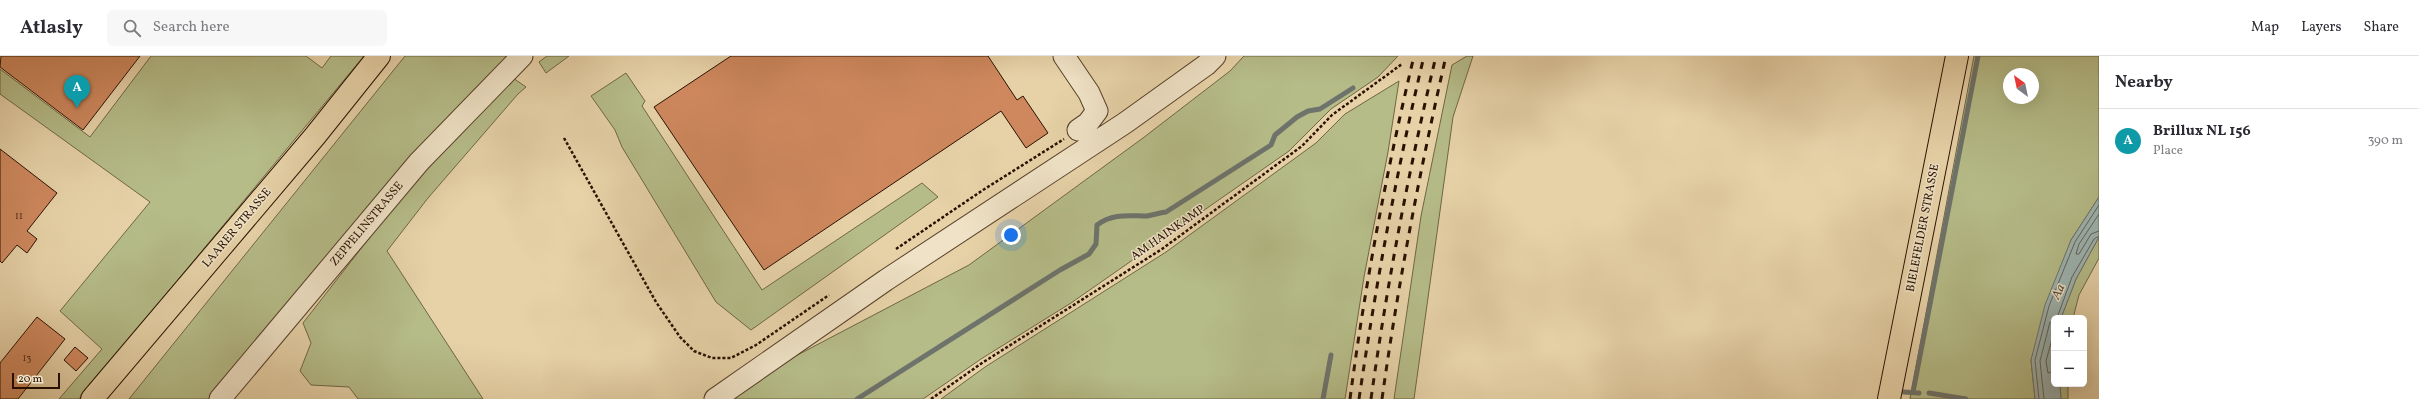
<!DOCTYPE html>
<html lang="en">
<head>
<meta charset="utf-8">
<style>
  :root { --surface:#fff; --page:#f7f7f7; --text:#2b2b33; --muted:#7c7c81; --line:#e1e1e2; --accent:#b45309 }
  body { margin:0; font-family:Vollkorn,serif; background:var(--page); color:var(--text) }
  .controls { position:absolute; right:12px; bottom:12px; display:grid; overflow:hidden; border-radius:6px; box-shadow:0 4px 16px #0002 }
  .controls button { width:36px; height:36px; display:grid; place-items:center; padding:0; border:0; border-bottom:1px solid var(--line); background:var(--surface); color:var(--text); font:20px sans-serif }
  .compass { position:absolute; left:2003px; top:12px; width:36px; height:36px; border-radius:50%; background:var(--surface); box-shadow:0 4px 16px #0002; rotate:327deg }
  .scale { position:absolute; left:12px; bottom:10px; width:48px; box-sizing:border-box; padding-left:4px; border:2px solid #291000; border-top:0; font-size:11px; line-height:14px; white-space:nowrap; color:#291000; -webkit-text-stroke:3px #efe2c6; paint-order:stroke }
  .you { position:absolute; left:1011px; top:179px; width:14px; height:14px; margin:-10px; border:3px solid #fff; border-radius:50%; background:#1a73e8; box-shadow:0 0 0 6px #1a73e833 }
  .badge { display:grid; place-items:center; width:26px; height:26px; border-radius:50%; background:var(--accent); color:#fff; font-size:13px; font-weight:700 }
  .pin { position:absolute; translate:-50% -33px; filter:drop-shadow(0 1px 2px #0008) }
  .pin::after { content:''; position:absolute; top:21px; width:14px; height:12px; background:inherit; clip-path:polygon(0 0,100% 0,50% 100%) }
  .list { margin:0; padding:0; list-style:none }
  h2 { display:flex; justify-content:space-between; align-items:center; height:52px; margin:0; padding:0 16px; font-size:17px }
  h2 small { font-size:13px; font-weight:400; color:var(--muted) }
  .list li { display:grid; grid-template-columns:26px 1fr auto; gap:12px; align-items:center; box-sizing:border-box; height:64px; padding:0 16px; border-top:1px solid var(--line) }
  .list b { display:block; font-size:15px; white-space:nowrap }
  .list p { margin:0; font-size:13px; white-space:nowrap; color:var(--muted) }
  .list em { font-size:13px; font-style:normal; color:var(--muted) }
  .icon { flex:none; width:22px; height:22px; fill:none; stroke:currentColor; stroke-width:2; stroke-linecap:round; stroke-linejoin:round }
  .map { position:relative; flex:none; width:2099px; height:343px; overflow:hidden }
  header { display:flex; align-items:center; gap:24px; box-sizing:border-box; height:56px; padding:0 20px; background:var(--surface); border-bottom:1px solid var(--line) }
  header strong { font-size:19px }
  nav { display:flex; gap:22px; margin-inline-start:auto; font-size:14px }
  .search { width:280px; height:36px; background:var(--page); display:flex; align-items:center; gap:10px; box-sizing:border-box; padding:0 14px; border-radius:6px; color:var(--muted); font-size:15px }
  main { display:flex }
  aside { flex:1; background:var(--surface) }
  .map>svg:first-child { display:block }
  .green { fill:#b5bc88; stroke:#6f6644; fill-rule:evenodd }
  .water { fill:#9cb5b3; stroke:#6e736b }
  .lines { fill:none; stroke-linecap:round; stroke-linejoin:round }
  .shore { stroke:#62625a; stroke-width:1 }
  .stream { stroke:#6e736b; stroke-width:5 }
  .building { fill:#cf885e; stroke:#291000 }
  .minor-casing { stroke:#58402a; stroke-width:23 }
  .major-casing { stroke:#291000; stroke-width:24 }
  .path { stroke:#291000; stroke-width:2.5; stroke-dasharray:3 2; stroke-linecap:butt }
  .minor { stroke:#efe2c6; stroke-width:21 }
  .major { stroke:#e7d2a8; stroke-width:22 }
  .rail { stroke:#291000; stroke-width:3; stroke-dasharray:7 7; stroke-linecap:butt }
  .labels { text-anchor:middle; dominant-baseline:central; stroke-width:3; stroke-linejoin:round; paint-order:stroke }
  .number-label { font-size:10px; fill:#522e18 }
  .street-label { font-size:12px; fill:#291000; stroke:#efe2c6 }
  .water-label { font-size:13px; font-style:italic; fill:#514a3f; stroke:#efe2c6 }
</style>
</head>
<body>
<header>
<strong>Atlasly</strong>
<div class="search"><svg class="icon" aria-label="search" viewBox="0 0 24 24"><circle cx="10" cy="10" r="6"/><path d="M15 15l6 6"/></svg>Search here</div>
<nav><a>Map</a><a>Layers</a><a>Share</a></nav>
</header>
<main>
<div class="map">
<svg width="2099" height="343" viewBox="0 0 2099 343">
  <rect width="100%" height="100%" fill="#e7d2a8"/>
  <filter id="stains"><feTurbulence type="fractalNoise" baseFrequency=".005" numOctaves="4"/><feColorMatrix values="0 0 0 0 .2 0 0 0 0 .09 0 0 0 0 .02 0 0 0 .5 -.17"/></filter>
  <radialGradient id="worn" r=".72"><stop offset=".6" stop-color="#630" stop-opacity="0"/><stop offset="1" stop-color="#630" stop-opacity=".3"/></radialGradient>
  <!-- green -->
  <path class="green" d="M151,0H306L322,12L331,0H364L79,343H59L102,293L60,255L150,146L0,38V13L90,81Z
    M405,0H514L439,70L209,343H129Z
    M547,0H569L546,17L539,6Z
    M1244,0H1398L1378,21L1331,53L1289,95L1071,247L981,303L923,343H727L767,315L969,209L1143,82L1230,15Z
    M1467,0H1473L1453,61L1414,343H1394L1421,160L1452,9Z
    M1974,0H2099V141L2071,184L2031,304L2035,343H1910ZM2009,18H2033V42H2009Z
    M626,17L645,45L642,50L762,234L922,127L938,141L751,274L716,246L622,91L615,74L591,40Z
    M513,22L526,31L518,38L428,142L387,195L483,343H358L349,331L311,329L300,315L311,287L303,267L388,158L385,154Z
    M1399,25L1388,96L1364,221L1345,343H941L985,311L1166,196L1316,87L1345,58Z
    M2099,181V202L2079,239L2073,262H2061L2076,223Z
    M2060,328H2068V343H2061Z"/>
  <!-- water -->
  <path class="water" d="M2099,141V181L2076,223L2061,262H2054V328H2060L2061,343H2035L2031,304L2045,249L2071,184Z"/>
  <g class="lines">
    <!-- shore -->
    <path class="shore" d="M2099,158L2079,188L2076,198H2079L2091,178L2099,175
      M2057,262L2072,221L2094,183L2099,180
      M2054,276L2046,305L2048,317L2054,315
      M2039,343L2035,304L2049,250L2075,186L2099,149
      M2044,343L2040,305L2050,266L2054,267"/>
    <!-- stream -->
    <path class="stream" d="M1904,336L1919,337
      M1913,336L1978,0
      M1929,337L1966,343
      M857,343L1060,214L1089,198L1096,188L1097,169C1113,157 1129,160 1147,160C1153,159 1159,157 1166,156L1271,89L1275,79L1297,61L1308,55L1320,53L1353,32
      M1323,343L1331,299"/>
  </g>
  <!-- building -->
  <path class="building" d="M1,0H140L83,74L0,11Z
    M731,0H988L1017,44L1023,40L1048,77L1026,92L1001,55L764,214L654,51Z
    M0,93L57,137L27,175L37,183L27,197L17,189L2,207L0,205Z
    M37,261L65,283L18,343H0V307Z
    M75,291L88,302L76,315L64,304Z"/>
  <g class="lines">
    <defs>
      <path id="minor" d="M1064,0L1089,37L1097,55L1088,67L1078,74
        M220,343L419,106L522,0
        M715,343L886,224L1125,67L1206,9L1215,0"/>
      <path id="major" d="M92,343L315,80L379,0
        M1889,343L1957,0"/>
    </defs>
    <!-- minor casing -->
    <use href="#minor" class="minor-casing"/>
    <!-- major casing -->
    <use href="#major" class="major-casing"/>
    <!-- path -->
    <path class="path" d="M564,82L656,246L680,281L694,295L712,302H731L756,289L829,239
      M896,193L983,134L1064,83
      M931,343L982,307L1162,193L1302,90L1332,59L1402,8"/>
    <!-- minor -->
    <use href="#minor" class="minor"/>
    <!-- major -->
    <use href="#major" class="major"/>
    <!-- rail -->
    <path class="rail" d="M1350,343C1365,228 1387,113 1414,0
      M1359,343C1376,228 1397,113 1424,0
      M1371,343C1387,228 1409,113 1436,0
      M1382,343C1398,228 1420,114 1446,0"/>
  </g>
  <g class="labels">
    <!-- number labels -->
    <g class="number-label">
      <text x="19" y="160">11</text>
      <text x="27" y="302">13</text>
    </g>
    <!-- street labels -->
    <g class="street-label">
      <text transform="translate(367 168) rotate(-50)">ZEPPELINSTRASSE</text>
      <text transform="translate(237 172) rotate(-50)">LAARER STRASSE</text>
      <text transform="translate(1923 172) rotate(-79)">BIELEFELDER STRASSE</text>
      <text transform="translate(1168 177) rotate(-35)">AM HAINKAMP</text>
    </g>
    <!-- water labels -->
    <g class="water-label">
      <text transform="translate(2059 236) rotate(-65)">Aa</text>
    </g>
  </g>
  <rect width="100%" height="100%" filter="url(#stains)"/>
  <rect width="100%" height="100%" fill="url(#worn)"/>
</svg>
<div class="controls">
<button>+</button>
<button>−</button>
</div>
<svg class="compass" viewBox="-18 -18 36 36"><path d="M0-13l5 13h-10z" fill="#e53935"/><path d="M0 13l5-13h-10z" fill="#7c7c81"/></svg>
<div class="scale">20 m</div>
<div class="you"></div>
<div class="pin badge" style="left:77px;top:52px;background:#0f9aa8">A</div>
</div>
<aside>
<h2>Nearby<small></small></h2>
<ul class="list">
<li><span class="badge" style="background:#0f9aa8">A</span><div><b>Brillux NL 156</b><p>Place</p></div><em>390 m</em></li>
</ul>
</aside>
</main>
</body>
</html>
